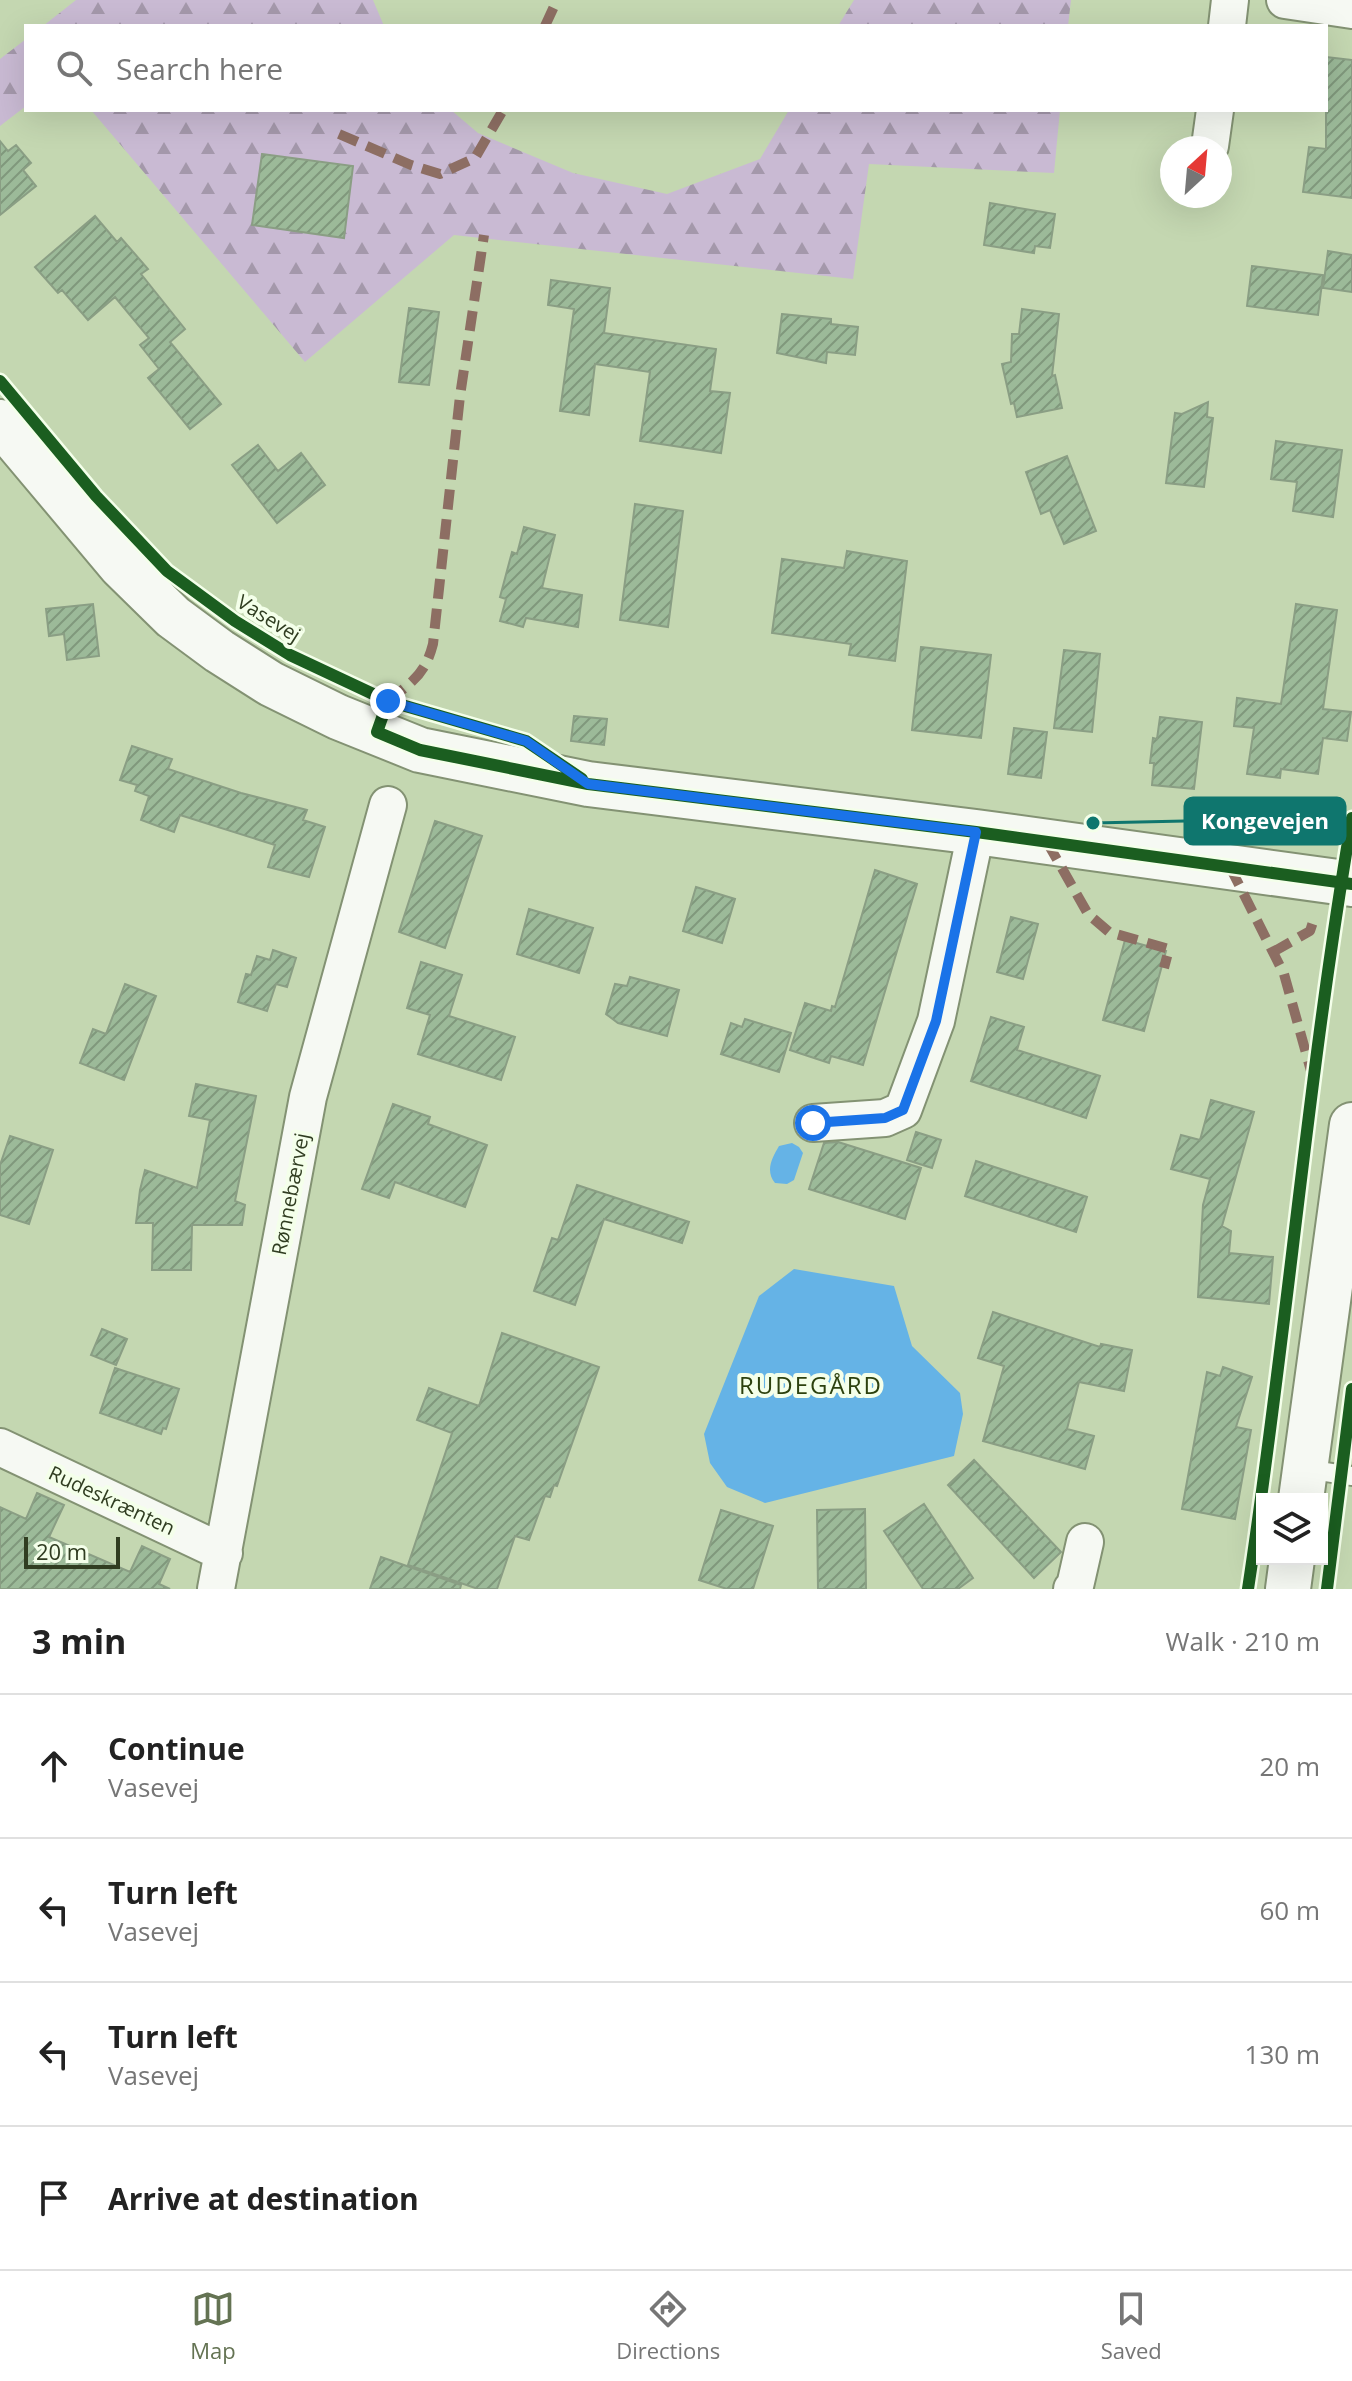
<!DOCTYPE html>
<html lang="en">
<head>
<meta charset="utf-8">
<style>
  :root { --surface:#fff; --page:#f6f6f6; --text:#222; --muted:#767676; --line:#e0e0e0; --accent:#647353 }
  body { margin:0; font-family:"Open Sans",sans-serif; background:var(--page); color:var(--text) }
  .controls { position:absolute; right:24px; bottom:24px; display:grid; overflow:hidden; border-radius:0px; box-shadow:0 8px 32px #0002 }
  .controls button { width:72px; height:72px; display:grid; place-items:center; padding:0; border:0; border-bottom:2px solid var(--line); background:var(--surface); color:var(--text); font:40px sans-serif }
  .compass { position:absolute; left:1160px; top:136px; width:72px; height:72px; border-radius:50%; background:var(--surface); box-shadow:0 8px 32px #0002; rotate:26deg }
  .scale { position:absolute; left:24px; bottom:20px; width:96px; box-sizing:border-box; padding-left:8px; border:4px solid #303d21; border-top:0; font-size:22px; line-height:28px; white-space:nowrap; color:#303d21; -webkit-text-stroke:6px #f4ffea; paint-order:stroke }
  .stop { position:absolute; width:24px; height:24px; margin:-18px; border:6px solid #1a73e8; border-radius:50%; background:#fff }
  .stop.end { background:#1a73e8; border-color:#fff; box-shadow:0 2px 8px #0008 }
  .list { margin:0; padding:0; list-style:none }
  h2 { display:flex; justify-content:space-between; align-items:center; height:104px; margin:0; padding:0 32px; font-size:34px }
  h2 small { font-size:26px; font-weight:400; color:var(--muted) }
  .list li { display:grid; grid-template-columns:52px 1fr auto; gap:24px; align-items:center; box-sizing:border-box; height:144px; padding:0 32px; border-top:2px solid var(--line) }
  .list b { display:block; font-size:30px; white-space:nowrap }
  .list p { margin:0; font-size:26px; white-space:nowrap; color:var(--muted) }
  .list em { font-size:26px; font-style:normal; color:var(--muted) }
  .icon { flex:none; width:44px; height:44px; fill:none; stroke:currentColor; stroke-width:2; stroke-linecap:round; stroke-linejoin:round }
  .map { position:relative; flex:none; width:1352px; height:1589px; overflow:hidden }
  .search { position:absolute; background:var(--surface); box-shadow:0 8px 32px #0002; left:24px; right:24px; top:24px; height:88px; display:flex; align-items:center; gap:20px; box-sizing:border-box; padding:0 28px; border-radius:0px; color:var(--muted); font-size:30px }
  .sheet { height:680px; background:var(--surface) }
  nav { display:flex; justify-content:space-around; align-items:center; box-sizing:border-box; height:112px; border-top:2px solid var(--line); background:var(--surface); font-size:22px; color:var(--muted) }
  nav a { display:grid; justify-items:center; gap:4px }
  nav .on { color:var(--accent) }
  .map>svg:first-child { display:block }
  .forest { fill:url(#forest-firs) }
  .water { fill:#65b3e6 }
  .building { fill:url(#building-hatch); stroke:#8a9e84; stroke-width:2 }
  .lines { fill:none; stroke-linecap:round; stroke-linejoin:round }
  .service-casing { stroke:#839273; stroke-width:22 }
  .minor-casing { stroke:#839273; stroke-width:40 }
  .tertiary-casing { stroke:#839273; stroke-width:48 }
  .secondary-casing { stroke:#839273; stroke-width:48 }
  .service { stroke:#f6f9f3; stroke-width:18 }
  .minor { stroke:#f6f9f3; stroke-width:36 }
  .tertiary { stroke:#f6f9f3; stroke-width:44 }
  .secondary { stroke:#f6f9f3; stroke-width:44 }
  .quiet { stroke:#8d6e63; stroke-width:10; stroke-dasharray:20 10; stroke-linecap:butt }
  .cycleway-casing { stroke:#f4ffea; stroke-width:17 }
  .cycleway { stroke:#1b5e20; stroke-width:12 }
  .route { stroke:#1a73e8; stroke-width:10 }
  .labels { text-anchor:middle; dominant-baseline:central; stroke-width:8; stroke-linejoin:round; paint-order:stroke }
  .street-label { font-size:20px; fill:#303d21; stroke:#f4ffea }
  .quarter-label { font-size:24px; letter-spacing:2px; fill:#2c410e; stroke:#f4ffea }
  .leader { fill:none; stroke:#0f766e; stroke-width:3 }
  .callout-dot { fill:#0f766e; stroke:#f4ffea; stroke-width:3 }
  .callout { fill:#0f766e; stroke:#0f766e; stroke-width:3 }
  .callout-label { font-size:22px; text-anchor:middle; font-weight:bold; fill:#fff }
</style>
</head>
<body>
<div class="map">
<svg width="1352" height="1589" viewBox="0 0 1352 1589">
  <defs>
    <pattern id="forest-firs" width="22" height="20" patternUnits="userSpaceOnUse" patternTransform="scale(2)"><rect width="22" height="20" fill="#c9bad3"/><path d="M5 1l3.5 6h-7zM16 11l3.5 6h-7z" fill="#a498ab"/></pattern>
    <pattern id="building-hatch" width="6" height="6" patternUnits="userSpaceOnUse" patternTransform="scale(2)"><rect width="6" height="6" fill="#9cba99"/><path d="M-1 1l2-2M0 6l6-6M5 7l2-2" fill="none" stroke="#80987c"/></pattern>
  </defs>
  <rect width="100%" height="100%" fill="#c4d7b1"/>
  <!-- forest -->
  <path class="forest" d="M76,0H373L384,26H43Z
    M854,0H1071L1068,26H838Z
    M26,39V106L0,126V59Z
    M91,110H451L478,133L573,173L667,194L760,159L789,110H1060L1054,173L869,164L853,279L454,235L305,362Z"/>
  <!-- water -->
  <path class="water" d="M792,1143L799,1147L803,1153L794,1180L787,1184L775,1183C765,1171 772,1158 779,1146Z
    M794,1269L894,1286L912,1346L960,1393L963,1414L954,1456L765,1503L727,1487L710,1463L704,1434L759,1296Z"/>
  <!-- building -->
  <path class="building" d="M1326,57L1352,60V198L1303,192L1309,147L1326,149Z
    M0,141L8,151L16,145L31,163L23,170L36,186L0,215Z
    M262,154L353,166L344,238L252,225Z
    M990,203L1055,214L1050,248L1035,246L1034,253L984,245Z
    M95,216L117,242L121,238L148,269L141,274L185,329L170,342L221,404L190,429L148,378L159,369L140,345L149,338L115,297L88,320L62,290L58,293L35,267Z
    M1328,251L1352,255V292L1323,288Z
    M1252,266L1323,275L1318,315L1247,306Z
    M551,280L610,288L604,333L716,349L710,391L730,393L721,453L640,441L650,372L595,364L589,415L560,411L574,309L548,305Z
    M409,308L439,312L429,385L399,382Z
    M1022,309L1059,314L1052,376L1055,375L1062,408L1017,417L1014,403L1011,404L1002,364L1011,362L1012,334H1019Z
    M782,314L831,319V324L858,327L855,355L827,352L826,363L777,353Z
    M1208,402L1207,417L1213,418L1204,487L1166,483L1175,413L1182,414Z
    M1276,441L1342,450L1333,517L1293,511L1297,482L1271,479Z
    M258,445L278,471L301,453L325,485L277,523L232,465Z
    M1067,456L1096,531L1064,544L1050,510L1041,514L1026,472Z
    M635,504L683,511L668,627L620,620Z
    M524,527L555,535L542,588L582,595L578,627L526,618L523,627L500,621L506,599L500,597L512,552L517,554Z
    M847,551L907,561L895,661L849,655L851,644L772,633L782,559L844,568Z
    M93,604L99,656L67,660L64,634L49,636L46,609Z
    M1296,604L1337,610L1323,709L1351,712L1347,741L1323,738L1318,774L1281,769L1280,778L1247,774L1254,728L1234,726L1237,698L1281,704Z
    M921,647L991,655L981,738L912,730Z
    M1064,650L1100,654L1092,732L1054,728Z
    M574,716L607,719L604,745L571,741Z
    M1160,717L1202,722L1194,789L1152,785L1154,763H1150L1153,738L1157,739Z
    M1014,728L1047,732L1041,778L1008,774Z
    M132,746L172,759L168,769L241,793L307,810L303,820L325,827L309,877L268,867L275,845L180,815L174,832L141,820L149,796L135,791L137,785L120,780Z
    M435,821L482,836L445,948L399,932Z
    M875,870L917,884L863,1065L831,1056L829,1063L790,1050L805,1003L831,1011L832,1006L835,1007Z
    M696,887L735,899L722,943L683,931Z
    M529,909L593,928L579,973L517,954Z
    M1011,917L1038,924L1023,979L997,972Z
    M1125,940L1166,951L1144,1031L1103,1020Z
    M273,950L296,958L287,987L276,984L267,1011L238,1002L246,974L251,975L257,956L270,960Z
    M421,962L462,975L449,1016L515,1037L501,1080L418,1054L430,1015L407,1008Z
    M630,977L679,990L667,1036L618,1023L606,1014L615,984L627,986Z
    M125,984L156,996L124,1080L80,1063L93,1029L106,1034Z
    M991,1017L1024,1027L1017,1050L1100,1076L1086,1118L971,1081Z
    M745,1019L791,1033L779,1072L721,1054L731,1023L742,1027Z
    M196,1084L256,1096L235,1201L245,1205L242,1225H192L191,1270H152L153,1223H136L140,1190L145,1170L197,1188L210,1120L189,1116Z
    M1211,1100L1254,1112L1222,1226L1231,1231L1229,1253L1273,1257L1269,1304L1198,1297L1203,1205L1210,1179L1171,1169L1181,1135L1200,1140Z
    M393,1104L430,1117L428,1124L487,1145L465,1207L395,1182L389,1198L362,1189Z
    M916,1132L941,1140L932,1168L907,1160Z
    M10,1136L53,1150L29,1224L0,1215V1165Z
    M838,1142L921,1168L905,1219L809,1189L824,1143Z
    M976,1161L1087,1197L1076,1232L965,1196Z
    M577,1185L689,1222L682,1243L604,1219L575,1305L534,1291L552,1238L558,1240Z
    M993,1312L1100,1347L1101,1344L1132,1350L1124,1391L1079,1382L1067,1429L1094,1436L1085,1469L983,1441L1004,1366L978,1358Z
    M102,1329L127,1339L116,1365L91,1355Z
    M502,1333L599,1367L557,1486L554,1485L550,1497L545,1496L529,1540L515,1536L497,1589H478L408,1565L452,1433L417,1420L429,1388L479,1406Z
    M1223,1367L1252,1377L1236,1427L1251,1430L1235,1519L1182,1509L1207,1372L1220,1376Z
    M115,1368L179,1389L166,1429L163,1428L161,1434L100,1413Z
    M974,1460L1061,1552L1034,1578L948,1485Z
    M37,1493L64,1505L49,1537L130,1572L142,1546L170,1559L159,1584L170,1589H0V1507L26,1519Z
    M924,1504L973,1578L958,1589H923L884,1531Z
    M865,1509L866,1589H818L817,1510Z
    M721,1510L773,1526L753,1589H727L699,1580Z
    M381,1557L461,1585L460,1589H370Z"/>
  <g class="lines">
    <defs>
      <path id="service" d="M1306,1469L1352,1476"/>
      <path id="minor" d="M1285,0L1352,10
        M1227,26L1230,0
        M1210,146L1215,110
        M813,1123L885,1118L903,1110L936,1021L976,832
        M0,1447L224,1553
        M216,1589L308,1097L388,805
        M1072,1589L1075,1586L1085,1542"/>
      <path id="tertiary" d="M0,422L121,566L173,617L219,651L271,684L338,717L420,750L588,784L976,832L1352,884"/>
      <path id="secondary" d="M1301,1499L1352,1125
        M1288,1589L1292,1559"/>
    </defs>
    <!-- service casing -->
    <use href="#service" class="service-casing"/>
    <!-- minor casing -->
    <use href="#minor" class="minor-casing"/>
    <!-- tertiary casing -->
    <use href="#tertiary" class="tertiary-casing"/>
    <!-- secondary casing -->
    <use href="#secondary" class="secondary-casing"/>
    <!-- service -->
    <use href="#service" class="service"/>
    <!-- minor -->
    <use href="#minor" class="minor"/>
    <!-- tertiary -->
    <use href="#tertiary" class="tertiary"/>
    <!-- secondary -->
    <use href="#secondary" class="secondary"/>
    <!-- quiet -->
    <path class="quiet" d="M545,26L557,0
      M339,134L411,165L440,174L475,158L503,110
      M388,701C412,682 425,675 433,644L460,396L484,235
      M1047,842L1088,914L1109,932L1169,949L1164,968
      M1230,867L1284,974L1311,1071
      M1273,952L1310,931L1313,922"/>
    <defs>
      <path id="cycleway" d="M0,381L96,496L167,571L235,621L290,655L388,701L526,741L582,779
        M388,701L377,732L420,750L588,784L976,832L1352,884
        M1248,1589C1287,1333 1308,1073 1352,818
        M1327,1589L1352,1389"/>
    </defs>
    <!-- cycleway casing -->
    <use href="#cycleway" class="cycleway-casing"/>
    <!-- cycleway -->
    <use href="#cycleway" class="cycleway"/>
  </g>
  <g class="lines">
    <!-- route -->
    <path class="route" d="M388,701L526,741L588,784L976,832L936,1021L903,1110L885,1118L813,1123"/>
  </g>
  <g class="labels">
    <!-- street labels -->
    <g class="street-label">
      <text transform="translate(269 618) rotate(32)">Vasevej</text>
      <text transform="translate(290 1194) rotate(-79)">Rønnebærvej</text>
      <text transform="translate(112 1500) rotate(25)">Rudeskrænten</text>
    </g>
    <!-- quarter labels -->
    <g class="quarter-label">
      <text x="811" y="1384">RUDEGÅRD</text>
    </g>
  </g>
  <!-- callouts -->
  <path class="leader" d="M1093 823L1185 821"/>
  <circle class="callout-dot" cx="1093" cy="823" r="8"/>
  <rect class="callout" x="1185" y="798" width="160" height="46" rx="8"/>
  <g class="callout-label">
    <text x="1265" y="829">Kongevejen</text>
  </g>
</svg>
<div class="controls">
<button><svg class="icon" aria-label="layers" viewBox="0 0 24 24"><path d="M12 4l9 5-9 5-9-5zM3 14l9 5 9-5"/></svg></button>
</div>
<svg class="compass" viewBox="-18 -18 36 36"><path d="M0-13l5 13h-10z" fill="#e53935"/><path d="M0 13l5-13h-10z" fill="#767676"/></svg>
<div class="scale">20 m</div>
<div class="stop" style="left:813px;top:1123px"></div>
<div class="stop end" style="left:388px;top:701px"></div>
<div class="search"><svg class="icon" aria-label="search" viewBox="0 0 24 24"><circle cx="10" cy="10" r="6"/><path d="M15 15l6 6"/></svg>Search here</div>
</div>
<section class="sheet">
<h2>3 min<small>Walk · 210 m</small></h2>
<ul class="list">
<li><svg class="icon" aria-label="ahead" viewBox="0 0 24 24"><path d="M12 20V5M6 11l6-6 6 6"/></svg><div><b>Continue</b><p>Vasevej</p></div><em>20 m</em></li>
<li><svg class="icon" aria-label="left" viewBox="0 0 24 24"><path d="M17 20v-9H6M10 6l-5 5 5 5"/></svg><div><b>Turn left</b><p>Vasevej</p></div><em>60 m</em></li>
<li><svg class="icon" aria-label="left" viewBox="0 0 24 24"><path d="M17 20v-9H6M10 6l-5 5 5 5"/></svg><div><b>Turn left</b><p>Vasevej</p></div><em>130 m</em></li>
<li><svg class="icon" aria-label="arrive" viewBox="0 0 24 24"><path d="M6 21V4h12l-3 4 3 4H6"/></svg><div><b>Arrive at destination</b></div></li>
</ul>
</section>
<nav>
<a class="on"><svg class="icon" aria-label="map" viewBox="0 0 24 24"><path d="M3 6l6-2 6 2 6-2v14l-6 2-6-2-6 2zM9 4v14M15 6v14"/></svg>Map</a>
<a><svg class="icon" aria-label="directions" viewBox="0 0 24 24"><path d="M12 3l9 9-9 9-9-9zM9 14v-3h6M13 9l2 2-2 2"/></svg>Directions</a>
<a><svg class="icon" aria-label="saved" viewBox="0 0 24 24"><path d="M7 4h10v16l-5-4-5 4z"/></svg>Saved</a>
</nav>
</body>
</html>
